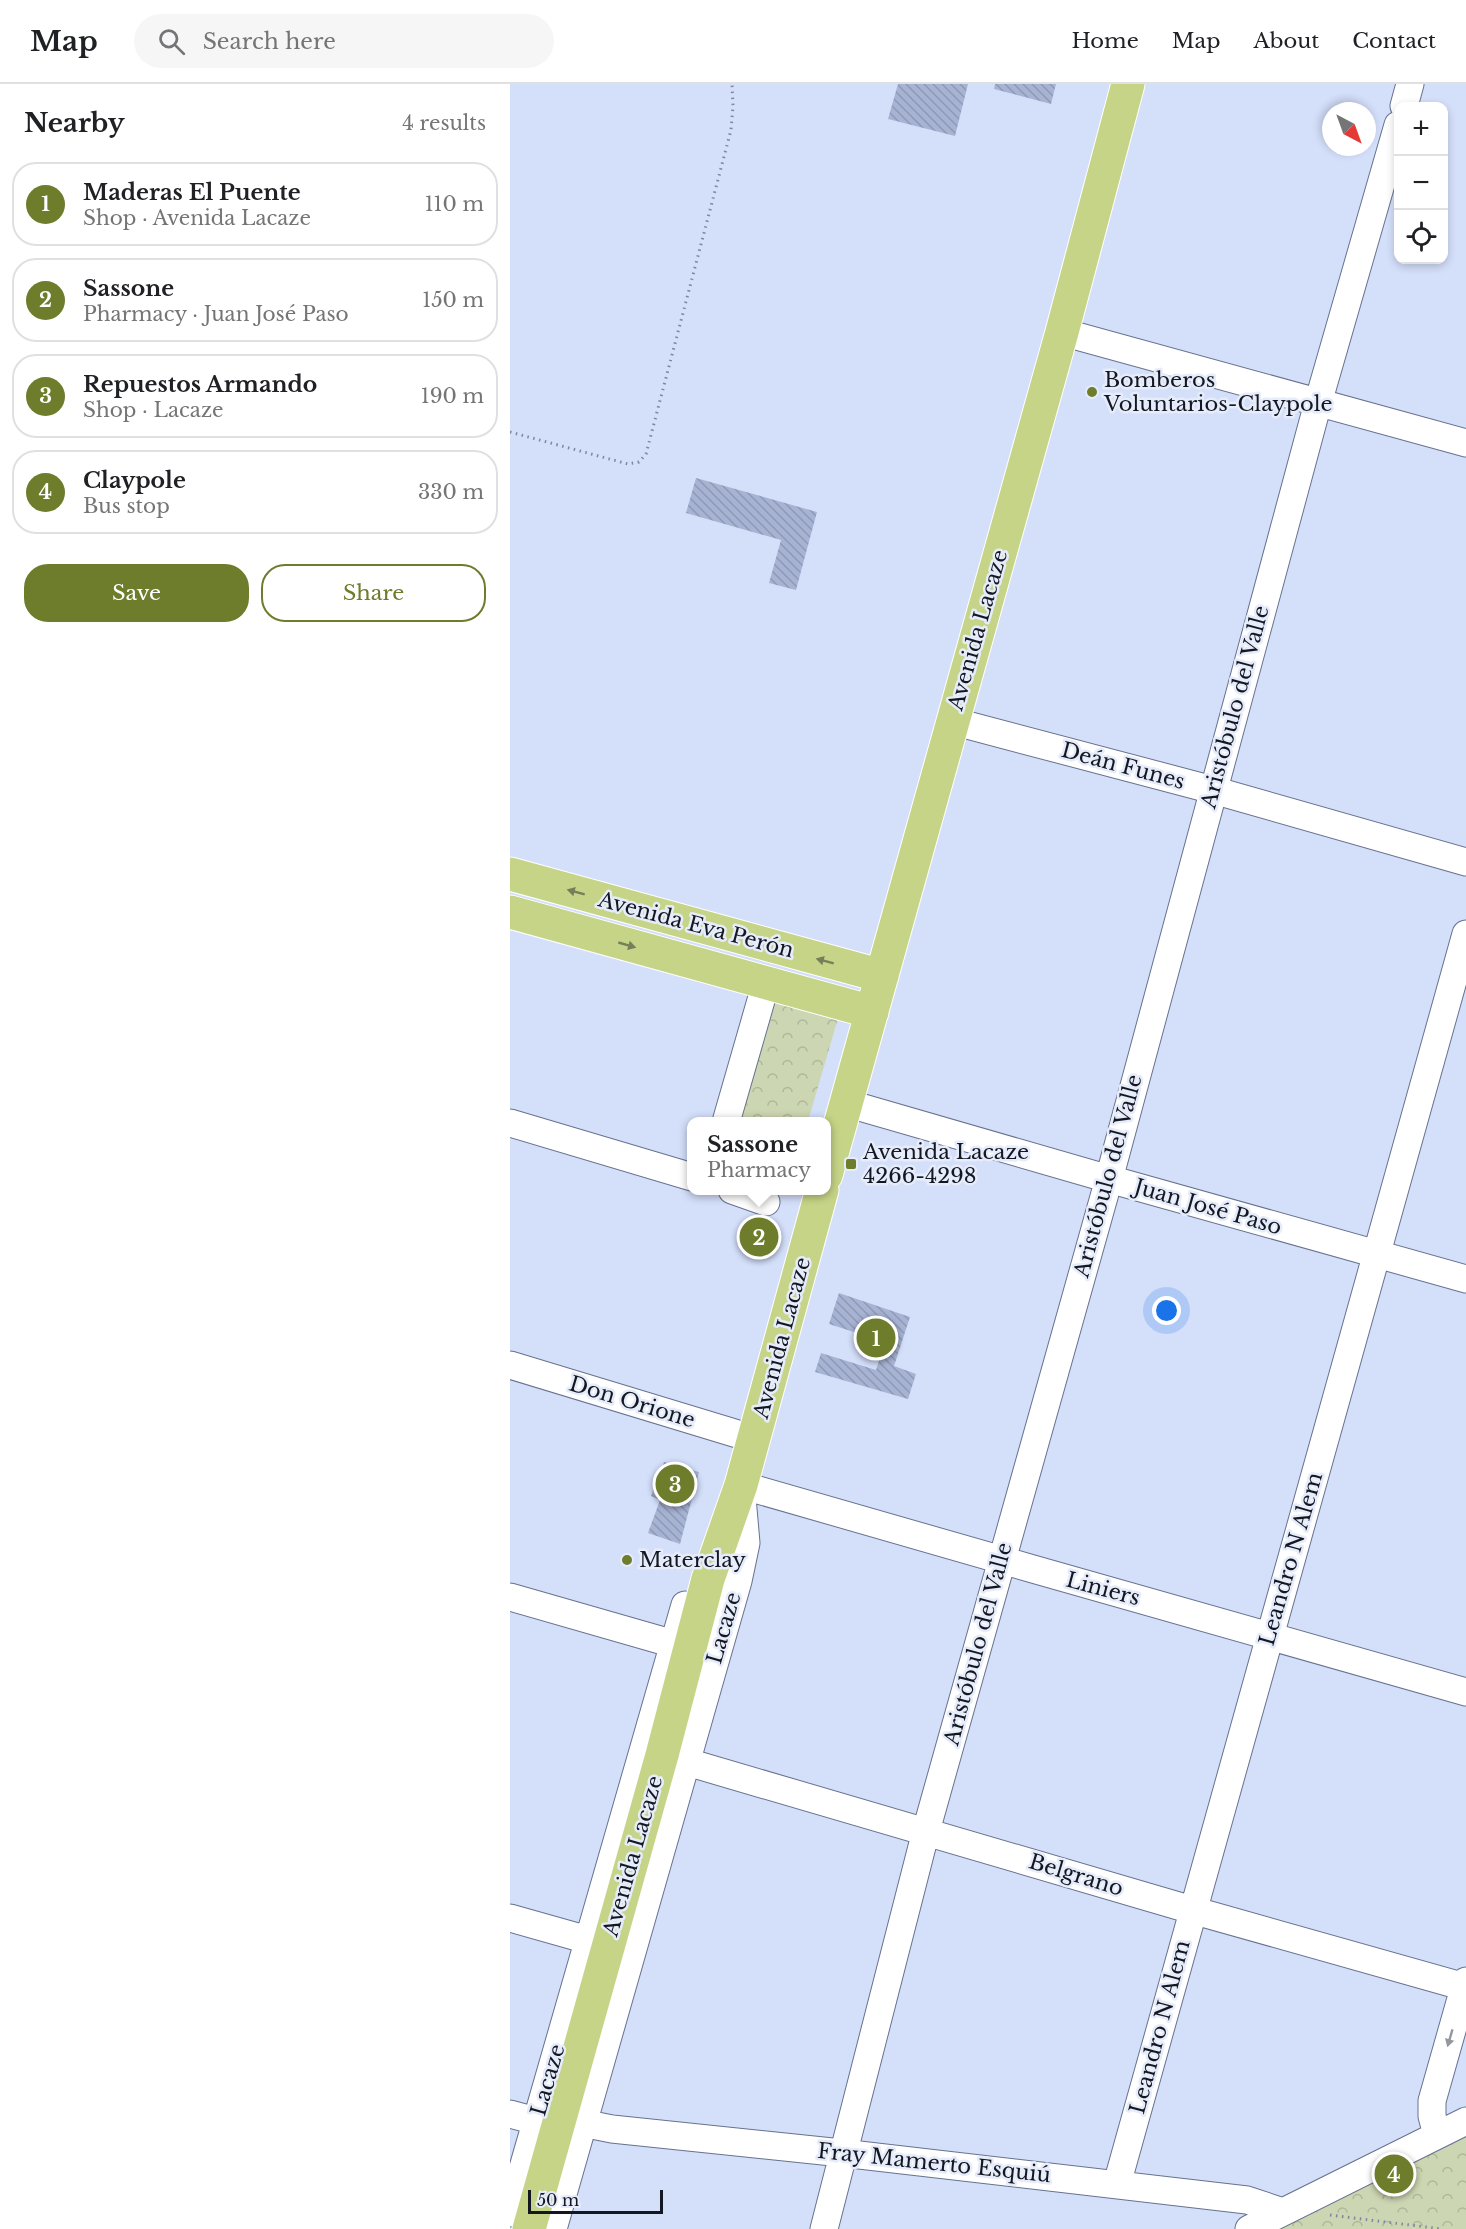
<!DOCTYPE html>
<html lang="en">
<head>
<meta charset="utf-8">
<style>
  :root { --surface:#fff; --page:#f6f6f6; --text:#202124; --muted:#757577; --line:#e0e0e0; --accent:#6d7d2b }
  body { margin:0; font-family:"Libre Baskerville",serif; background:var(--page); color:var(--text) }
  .controls { position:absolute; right:18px; top:18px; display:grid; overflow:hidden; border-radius:12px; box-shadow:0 3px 9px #0003 }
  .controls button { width:54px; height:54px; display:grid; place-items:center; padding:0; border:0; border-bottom:2px solid var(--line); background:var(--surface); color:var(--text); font:30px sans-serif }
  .compass { position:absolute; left:812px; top:18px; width:54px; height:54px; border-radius:50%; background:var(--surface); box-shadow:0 3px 9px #0003; rotate:139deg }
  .scale { position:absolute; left:18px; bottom:15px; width:135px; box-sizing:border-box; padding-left:6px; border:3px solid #121722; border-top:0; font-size:16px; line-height:21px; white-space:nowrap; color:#121722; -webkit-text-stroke:4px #e7ecfa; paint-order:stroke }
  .you { position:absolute; left:657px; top:1227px; width:21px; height:21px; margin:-15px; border:4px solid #fff; border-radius:50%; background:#1a73e8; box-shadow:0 0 0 9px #1a73e833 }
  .badge { display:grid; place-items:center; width:39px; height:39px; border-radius:50%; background:var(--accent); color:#fff; font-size:20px; font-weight:700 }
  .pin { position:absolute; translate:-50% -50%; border:3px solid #fff; box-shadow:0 2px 6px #0006 }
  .popup { position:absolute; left:177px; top:1033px; width:144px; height:78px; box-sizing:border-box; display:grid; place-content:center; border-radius:12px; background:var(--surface); filter:drop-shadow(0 2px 4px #0005); font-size:20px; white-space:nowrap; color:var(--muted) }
  .popup b { font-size:22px; color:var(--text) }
  .popup::after { content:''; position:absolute; left:50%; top:100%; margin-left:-12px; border:12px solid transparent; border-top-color:var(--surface) }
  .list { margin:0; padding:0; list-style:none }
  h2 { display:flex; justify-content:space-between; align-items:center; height:78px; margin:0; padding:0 24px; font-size:26px }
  h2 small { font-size:20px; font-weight:400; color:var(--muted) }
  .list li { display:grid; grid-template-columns:39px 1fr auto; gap:18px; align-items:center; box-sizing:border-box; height:84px; margin:0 12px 12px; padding:0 12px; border:2px solid var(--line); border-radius:24px }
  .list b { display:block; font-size:22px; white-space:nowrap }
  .list p { margin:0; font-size:20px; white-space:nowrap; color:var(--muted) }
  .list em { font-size:20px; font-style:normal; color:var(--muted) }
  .actions { display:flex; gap:12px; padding:18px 24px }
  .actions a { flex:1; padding:14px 0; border:2px solid var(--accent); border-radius:24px; text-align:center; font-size:21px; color:var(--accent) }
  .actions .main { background:var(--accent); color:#fff }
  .icon { flex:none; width:33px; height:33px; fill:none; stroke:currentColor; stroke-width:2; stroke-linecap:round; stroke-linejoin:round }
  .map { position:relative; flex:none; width:956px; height:2145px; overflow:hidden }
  header { display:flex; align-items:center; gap:36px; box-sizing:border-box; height:84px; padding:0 30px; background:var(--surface); border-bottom:2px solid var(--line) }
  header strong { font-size:28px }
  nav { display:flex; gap:33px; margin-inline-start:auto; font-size:21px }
  .search { width:420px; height:54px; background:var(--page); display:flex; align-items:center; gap:15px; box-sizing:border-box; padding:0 21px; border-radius:33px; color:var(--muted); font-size:22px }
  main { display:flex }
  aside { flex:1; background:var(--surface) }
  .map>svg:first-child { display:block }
  .forest { fill:url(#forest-crowns) }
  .building { fill:url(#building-back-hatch) }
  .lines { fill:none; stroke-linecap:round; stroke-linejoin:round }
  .minor-casing { stroke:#67728f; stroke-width:29 }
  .major-casing { stroke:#fff; stroke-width:35 }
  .path { stroke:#7f889c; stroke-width:3; stroke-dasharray:1.5 4.5; stroke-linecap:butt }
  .minor { stroke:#fff; stroke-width:27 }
  .major { stroke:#c6d487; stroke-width:33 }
  .oneway { fill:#757f5a }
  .oneway2 { fill:#94979c }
  .poi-dot { fill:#6d7d2b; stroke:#e7ecfa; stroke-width:2 }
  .labels { text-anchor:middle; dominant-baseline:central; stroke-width:5; stroke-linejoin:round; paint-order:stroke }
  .poi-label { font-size:21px; fill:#121722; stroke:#e7ecfa; text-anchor:start }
  .street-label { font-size:21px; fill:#121722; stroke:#e7ecfa }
</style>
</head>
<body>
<header>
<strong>Map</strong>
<div class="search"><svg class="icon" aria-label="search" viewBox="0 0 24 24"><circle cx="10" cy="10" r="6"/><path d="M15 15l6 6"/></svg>Search here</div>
<nav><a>Home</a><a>Map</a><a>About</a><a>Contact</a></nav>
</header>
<main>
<aside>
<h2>Nearby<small>4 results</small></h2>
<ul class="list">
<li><span class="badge">1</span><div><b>Maderas El Puente</b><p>Shop · Avenida Lacaze</p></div><em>110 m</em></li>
<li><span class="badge">2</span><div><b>Sassone</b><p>Pharmacy · Juan José Paso</p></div><em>150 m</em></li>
<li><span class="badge">3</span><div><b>Repuestos Armando</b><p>Shop · Lacaze</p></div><em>190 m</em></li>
<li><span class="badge">4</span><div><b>Claypole</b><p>Bus stop</p></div><em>330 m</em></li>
</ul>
<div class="actions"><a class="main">Save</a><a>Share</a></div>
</aside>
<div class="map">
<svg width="956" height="2145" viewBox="0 0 956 2145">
  <defs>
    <pattern id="forest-crowns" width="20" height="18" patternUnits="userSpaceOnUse" patternTransform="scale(1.5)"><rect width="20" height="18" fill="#cdd6b2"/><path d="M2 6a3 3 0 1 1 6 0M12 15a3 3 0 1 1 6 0" fill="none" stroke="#afb799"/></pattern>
    <pattern id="building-back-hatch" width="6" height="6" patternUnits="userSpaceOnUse" patternTransform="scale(1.5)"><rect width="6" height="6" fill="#a7b3d3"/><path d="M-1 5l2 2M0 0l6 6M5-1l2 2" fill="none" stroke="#8f99b5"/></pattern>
  </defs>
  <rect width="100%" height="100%" fill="#d4dffa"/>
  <!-- forest -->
  <path class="forest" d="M263,912L329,931L298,1037L227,1038Z
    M956,2051V2145H765Z"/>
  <!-- building -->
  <path class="building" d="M388,0H458L445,52L378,35Z
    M485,0H546L541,20L484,5Z
    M186,394L307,428L286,506L259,499L271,456L176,429Z
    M329,1209L400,1233L384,1282L406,1290L398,1315L305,1288L311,1269L366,1286L375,1258L319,1240Z
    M154,1378L189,1388L170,1460L138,1449L150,1416L141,1412Z"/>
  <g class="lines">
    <defs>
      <path id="minor" d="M894,22L900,0
        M552,248L956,359
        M442,637L703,706L956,778
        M336,1019L599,1095L956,1195
        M216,1038L256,899
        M0,1039L182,1093
        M222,1106L256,1118
        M0,1281L244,1355
        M231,1401C472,1472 715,1538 956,1608
        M0,1513L164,1560
        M177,1678L682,1826L955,1903
        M0,1834L78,1856
        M0,2030L26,2037
        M72,2039L102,2045L332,2069L737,2116L773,2128
        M927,2051L922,2032V2017L956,1897
        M607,2100L956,850
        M0,2129L175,1521
        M43,2145L228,1497L236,1459L231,1402
        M314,2145L416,1747L599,1095L808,319L888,41
        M739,2145L956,2037"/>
      <path id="major" d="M0,790L372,892
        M0,828L362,928
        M316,1091L552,248L618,0
        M19,2145L152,1671L198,1495L231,1401L312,1106"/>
    </defs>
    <!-- minor casing -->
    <use href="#minor" class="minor-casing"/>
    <!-- major casing -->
    <use href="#major" class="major-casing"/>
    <!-- path -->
    <path class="path" d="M0,348L118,380L129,378L136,370L221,46L223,22L222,0
      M820,2131L932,2145"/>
    <!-- minor -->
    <use href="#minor" class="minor"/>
    <!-- major -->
    <use href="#major" class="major"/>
  </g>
  <!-- one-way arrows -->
  <defs><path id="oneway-solid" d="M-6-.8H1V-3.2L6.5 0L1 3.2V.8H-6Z" transform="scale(1.5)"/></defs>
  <g class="oneway">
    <use href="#oneway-solid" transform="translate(66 808) rotate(-165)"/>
    <use href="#oneway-solid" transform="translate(117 861) rotate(16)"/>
    <use href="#oneway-solid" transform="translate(315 877) rotate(-165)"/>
  </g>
  <use class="oneway2" href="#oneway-solid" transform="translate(940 1954) rotate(106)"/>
  <!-- markers -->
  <g class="poi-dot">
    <circle cx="582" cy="308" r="6"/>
    <rect x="335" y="1074" width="12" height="12" rx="3"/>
    <circle cx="117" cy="1476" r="6"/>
  </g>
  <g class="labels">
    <!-- poi labels -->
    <g class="poi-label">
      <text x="594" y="296">Bomberos<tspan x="594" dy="24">Voluntarios-Claypole</tspan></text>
      <text x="353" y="1068">Avenida Lacaze<tspan x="353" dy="24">4266-4298</tspan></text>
      <text x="129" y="1476">Materclay</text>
    </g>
    <!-- street labels -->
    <g class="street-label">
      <text transform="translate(468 546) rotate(-74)">Avenida Lacaze</text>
      <text transform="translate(725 623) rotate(-75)">Aristóbulo del Valle</text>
      <text transform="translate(613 682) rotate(15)">Deán Funes</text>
      <text transform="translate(186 841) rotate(15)">Avenida Eva Perón</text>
      <text transform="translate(598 1092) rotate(-75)">Aristóbulo del Valle</text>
      <text transform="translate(698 1123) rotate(16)">Juan José Paso</text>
      <text transform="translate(272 1254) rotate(-75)">Avenida Lacaze</text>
      <text transform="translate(122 1318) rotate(17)">Don Orione</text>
      <text transform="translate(781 1475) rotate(-74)">Leandro N Alem</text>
      <text transform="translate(593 1505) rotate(15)">Liniers</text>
      <text transform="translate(214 1544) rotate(-74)">Lacaze</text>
      <text transform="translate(468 1560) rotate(-75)">Aristóbulo del Valle</text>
      <text transform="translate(123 1772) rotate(-74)">Avenida Lacaze</text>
      <text transform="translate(566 1791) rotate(17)">Belgrano</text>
      <text transform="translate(650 1943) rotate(-75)">Leandro N Alem</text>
      <text transform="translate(38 1996) rotate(-74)">Lacaze</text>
      <text transform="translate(424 2079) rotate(6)">Fray Mamerto Esquiú</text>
    </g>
  </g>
</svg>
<div class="controls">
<button>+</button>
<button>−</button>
<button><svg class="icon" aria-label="locate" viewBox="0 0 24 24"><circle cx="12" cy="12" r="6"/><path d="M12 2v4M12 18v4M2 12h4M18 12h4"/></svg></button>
</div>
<svg class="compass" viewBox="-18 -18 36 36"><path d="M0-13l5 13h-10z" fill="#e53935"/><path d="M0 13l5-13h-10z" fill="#757577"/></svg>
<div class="scale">50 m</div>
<div class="you"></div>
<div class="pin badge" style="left:366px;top:1254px">1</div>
<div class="pin badge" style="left:249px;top:1153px">2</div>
<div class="popup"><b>Sassone</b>Pharmacy</div>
<div class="pin badge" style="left:165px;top:1400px">3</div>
<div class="pin badge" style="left:884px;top:2090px">4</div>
</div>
</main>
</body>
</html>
